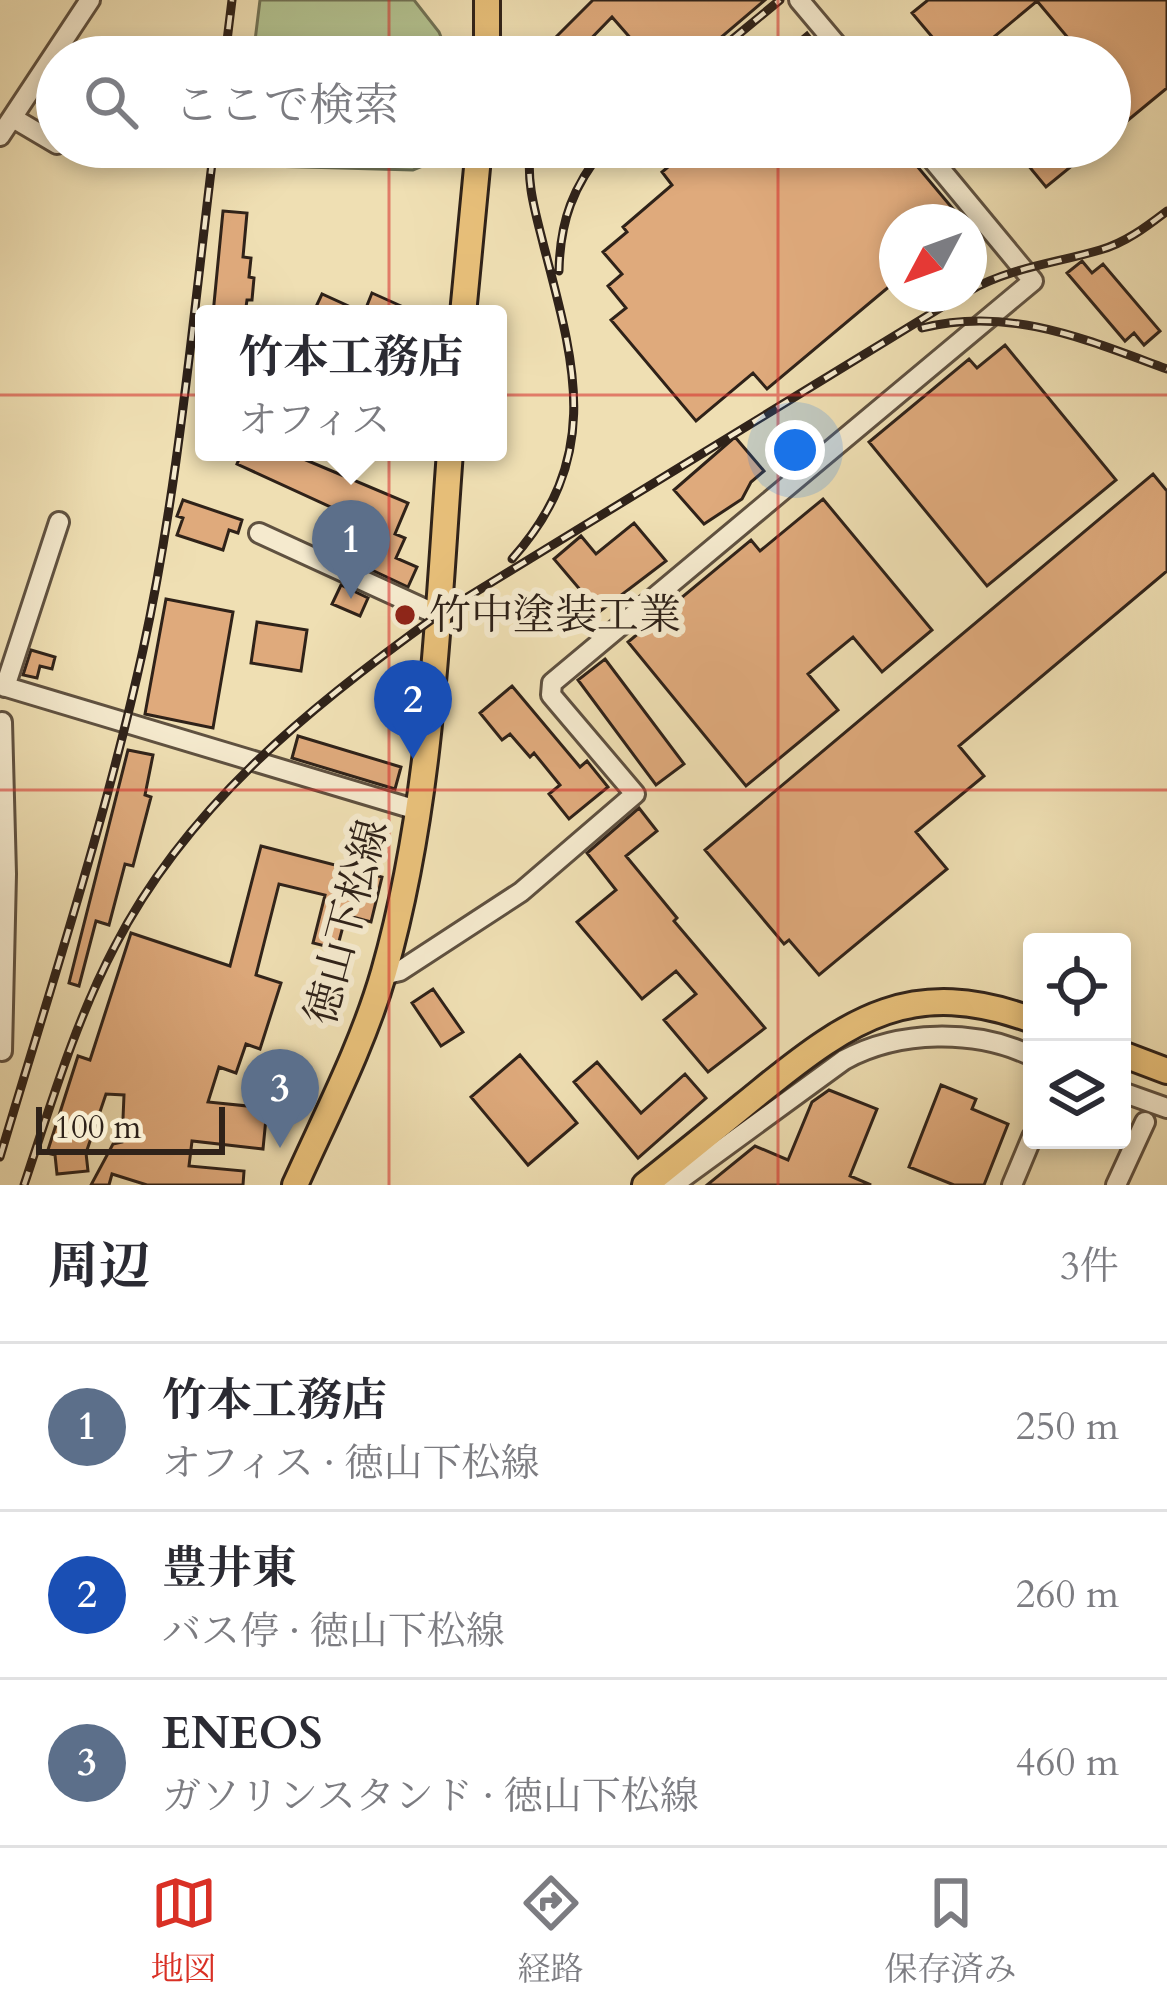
<!DOCTYPE html>
<html lang="ja">
<head>
<meta charset="utf-8">
<style>
  :root { --surface:#fff; --page:#f2f2f3; --text:#2b2b33; --muted:#7c7c81; --line:#e1e1e2; --accent:#d93025 }
  body { margin:0; font-family:Cardo,"Noto Serif JP",serif; background:var(--page); color:var(--text) }
  .controls { position:absolute; right:36px; bottom:36px; display:grid; overflow:hidden; border-radius:12px; box-shadow:0 6px 18px #0003 }
  .controls button { width:108px; height:108px; display:grid; place-items:center; padding:0; border:0; border-bottom:3px solid var(--line); background:var(--surface); color:var(--text); font:60px sans-serif }
  .compass { position:absolute; left:879px; top:204px; width:108px; height:108px; border-radius:50%; background:var(--surface); box-shadow:0 6px 18px #0003; rotate:229deg }
  .scale { position:absolute; left:36px; bottom:30px; width:189px; box-sizing:border-box; padding-left:12px; border:6px solid #2f2219; border-top:0; font-size:33px; line-height:42px; white-space:nowrap; color:#2f2219; -webkit-text-stroke:9px #f5eace; paint-order:stroke }
  .you { position:absolute; left:795px; top:450px; width:42px; height:42px; margin:-30px; border:9px solid #fff; border-radius:50%; background:#1a73e8; box-shadow:0 0 0 18px #1a73e833 }
  .badge { display:grid; place-items:center; width:78px; height:78px; border-radius:50%; background:var(--accent); color:#fff; font-size:39px; font-weight:700 }
  .pin { position:absolute; translate:-50% -99px; filter:drop-shadow(0 3px 6px #0008) }
  .pin::after { content:''; position:absolute; top:63px; width:42px; height:36px; background:inherit; clip-path:polygon(0 0,100% 0,50% 100%) }
  .popup { position:absolute; left:195px; top:305px; width:312px; height:156px; box-sizing:border-box; display:grid; place-content:center; border-radius:12px; background:var(--surface); filter:drop-shadow(0 3px 9px #0005); font-size:39px; white-space:nowrap; color:var(--muted) }
  .popup b { font-size:45px; color:var(--text) }
  .popup::after { content:''; position:absolute; left:50%; top:100%; margin-left:-24px; border:24px solid transparent; border-top-color:var(--surface) }
  .list { margin:0; padding:0; list-style:none }
  h2 { display:flex; justify-content:space-between; align-items:center; height:156px; margin:0; padding:0 48px; font-size:51px }
  h2 small { font-size:39px; font-weight:400; color:var(--muted) }
  .list li { display:grid; grid-template-columns:78px 1fr auto; gap:36px; align-items:center; box-sizing:border-box; height:168px; padding:0 48px; border-top:3px solid var(--line) }
  .list b { display:block; font-size:45px; white-space:nowrap }
  .list p { margin:0; font-size:39px; white-space:nowrap; color:var(--muted) }
  .list em { font-size:39px; font-style:normal; color:var(--muted) }
  .icon { flex:none; width:66px; height:66px; fill:none; stroke:currentColor; stroke-width:2; stroke-linecap:round; stroke-linejoin:round }
  .map { position:relative; flex:none; width:1167px; height:1185px; overflow:hidden }
  .search { position:absolute; background:var(--surface); box-shadow:0 6px 18px #0003; left:36px; right:36px; top:36px; height:132px; display:flex; align-items:center; gap:30px; box-sizing:border-box; padding:0 42px; border-radius:66px; color:var(--muted); font-size:45px }
  .sheet { height:660px; background:var(--surface) }
  nav { display:flex; justify-content:space-around; align-items:center; box-sizing:border-box; height:168px; border-top:3px solid var(--line); background:var(--surface); font-size:33px; color:var(--muted) }
  nav a { display:grid; justify-items:center; gap:6px }
  nav .on { color:var(--accent) }
  .map>svg:first-child { display:block }
  .green { fill:#b3c391; stroke:#717255; stroke-width:3 }
  .building { fill:#dfaa7c; stroke:#2f2219; stroke-width:3 }
  .lines { fill:none; stroke-linecap:round; stroke-linejoin:round }
  .minor-casing { stroke:#5f5140; stroke-width:24 }
  .major-casing { stroke:#2f2219; stroke-width:30 }
  .minor { stroke:#f5eace; stroke-width:18 }
  .major { stroke:#e8c07a; stroke-width:24 }
  .rail-casing { stroke:#2f2219; stroke-width:9 }
  .rail { stroke:#f5eace; stroke-width:4.5; stroke-dasharray:14; stroke-linecap:butt }
  .grid { fill:none; stroke:#d62828; stroke-width:3; stroke-opacity:0.55 }
  .poi-dot { fill:#8f2418; stroke:#f5eace; stroke-width:4.5 }
  .labels { text-anchor:middle; dominant-baseline:central; stroke-width:12; stroke-linejoin:round; paint-order:stroke }
  .poi-label { font-size:42px; fill:#2f2219; stroke:#f5eace; text-anchor:start }
  .street-label { font-size:42px; fill:#2f2219; stroke:#f5eace }
</style>
</head>
<body>
<div class="map">
<svg width="1167" height="1185" viewBox="0 0 1167 1185">
  <rect width="100%" height="100%" fill="#efdfb3"/>
  <filter id="stains"><feTurbulence type="fractalNoise" baseFrequency=".00167" numOctaves="4"/><feColorMatrix values="0 0 0 0 .2 0 0 0 0 .09 0 0 0 0 .02 0 0 0 .5 -.17"/></filter>
  <radialGradient id="worn" r=".72"><stop offset=".6" stop-color="#630" stop-opacity="0"/><stop offset="1" stop-color="#630" stop-opacity=".3"/></radialGradient>
  <!-- green -->
  <path class="green" d="M260,0H414L439,32L449,57H253Z
    M244,147H445L430,163L413,170L267,166L254,161Z"/>
  <!-- building -->
  <path class="building" d="M593,0H765L698,57H647L612,17L573,57L555,38Z
    M928,0H1167V88L1110,135V57H1047L1069,39L1037,1L970,57H949L912,13Z
    M807,33L826,57H778Z
    M692,147H901L964,222H897V280L767,389L753,373L696,421L611,320L626,308L608,286L622,274L603,252L627,232L623,227L672,185L662,172Z
    M1013,147H1095L1046,187Z
    M223,211L247,213L243,257L251,258L249,277L254,278L252,300H247L245,314H213Z
    M1082,261L1092,273L1103,264L1160,331L1144,345L1134,333L1125,341L1067,273Z
    M372,293L419,314H321L314,311L322,294L364,313Z
    M1005,345L1116,480L987,586L869,442L969,359L977,368Z
    M735,437L764,471L751,482L742,499L704,524L674,490Z
    M242,452H296L294,455L408,503L395,534L405,538L396,558L417,567L408,587L357,563L372,526L237,464Z
    M1153,474L1167,491V571L959,746L984,776L916,832L947,869L819,975L789,940L784,944L705,850Z
    M823,499L932,630L882,672L853,637L808,674L838,710L746,786L628,642L751,540L760,551Z
    M183,500L242,520L238,533L229,530L223,550L177,535L183,518L177,516Z
    M634,523L666,561L599,612L554,559L581,536L596,554Z
    M341,585L368,598L360,616L332,604Z
    M166,599L233,612L213,728L145,714Z
    M257,622L307,630L301,671L251,663Z
    M31,650L55,657L52,669L40,666L37,678L23,675Z
    M605,659L684,764L656,785L578,680Z
    M512,686L580,767L587,761L608,787L569,819L549,794L560,785L534,753L530,757L510,734L502,740L480,713Z
    M298,736L401,767L395,789L292,758Z
    M128,750L153,755L145,795L151,797L133,866L125,864L109,925L96,921L79,986L69,983Z
    M639,808L657,831L626,856L677,918L674,921L765,1028L708,1072L664,1020L696,994L676,971L642,999L577,922L616,890L587,853Z
    M261,846L382,877L371,922L346,915L337,949L313,943L325,895L279,884L256,975L281,983L260,1049L246,1044L236,1073L219,1067L208,1102L267,1108L263,1149L192,1141L189,1166L244,1171L243,1185H147L112,1174L109,1185H91L113,1144L122,1142L124,1095L106,1094L86,1153L88,1171L57,1174L55,1155L47,1153L78,1056L90,1060L131,933L230,966Z
    M433,989L463,1032L441,1046L412,1003Z
    M520,1055L577,1123L528,1165L471,1097Z
    M597,1062L641,1113L685,1074L706,1098L638,1158L574,1082Z
    M941,1085L976,1099L972,1109L1008,1124L984,1185H954L909,1167Z
    M829,1090L877,1109L850,1176L871,1185H707L755,1146L788,1160L812,1102Z"/>
  <g class="lines">
    <defs>
      <path id="minor" d="M799,0L847,57
        M13,118L57,144
        M0,136L90,0
        M259,533L438,615
        M0,685L417,810
        M5,687L59,522
        M2,722L6,874L2,1051
        M383,975L400,971L521,892L635,794L551,695L552,683L1033,281L922,147
        M1122,1092L1167,1108
        M673,1185L844,1060C899,1030 975,1029 1032,1056
        M1012,1185L1032,1137
        M1116,1185L1145,1122"/>
      <path id="major" d="M487,0V57
        M463,314L479,147
        M1122,1054L1167,1071
        M295,1185C326,1116 363,1045 384,972C432,804 437,625 450,452
        M645,1185C684,1154 723,1122 761,1091C851,1018 913,976 1032,1020"/>
    </defs>
    <!-- minor casing -->
    <use href="#minor" class="minor-casing"/>
    <!-- major casing -->
    <use href="#major" class="major-casing"/>
    <!-- minor -->
    <use href="#minor" class="minor"/>
    <!-- major -->
    <use href="#major" class="major"/>
    <defs>
      <path id="rail" d="M225,57L232,0
        M562,57L566,49
        M711,57L780,0
        M559,271C560,221 573,186 605,147
        M969,291C1009,268 1056,263 1100,250C1125,243 1146,227 1167,211
        M922,328C1009,306 1085,339 1167,369
        M512,559C603,457 575,365 544,247C536,214 525,181 531,147
        M0,1157C50,989 105,822 143,650C179,485 193,315 214,147
        M24,1185C51,1104 75,1022 115,946C187,806 312,705 438,615L963,294"/>
    </defs>
    <!-- rail casing -->
    <use href="#rail" class="rail-casing"/>
    <!-- rail -->
    <use href="#rail" class="rail"/>
  </g>
  <!-- grid -->
  <path class="grid" d="M389,0V57M778,0V57M389,147V1185M778,147V1185M0,395H1167M0,790H1167"/>
  <!-- markers -->
  <circle class="poi-dot" cx="405" cy="615" r="12"/>
  <g class="labels">
    <!-- poi labels -->
    <g class="poi-label">
      <text x="429" y="615">竹中塗装工業</text>
    </g>
    <!-- street labels -->
    <g class="street-label">
      <text transform="translate(347 922) rotate(-75)">徳山下松線</text>
    </g>
  </g>
  <rect width="100%" height="100%" filter="url(#stains)"/>
  <rect width="100%" height="100%" fill="url(#worn)"/>
</svg>
<div class="controls">
<button><svg class="icon" aria-label="locate" viewBox="0 0 24 24"><circle cx="12" cy="12" r="6"/><path d="M12 2v4M12 18v4M2 12h4M18 12h4"/></svg></button>
<button><svg class="icon" aria-label="layers" viewBox="0 0 24 24"><path d="M12 4l9 5-9 5-9-5zM3 14l9 5 9-5"/></svg></button>
</div>
<svg class="compass" viewBox="-18 -18 36 36"><path d="M0-13l5 13h-10z" fill="#e53935"/><path d="M0 13l5-13h-10z" fill="#7c7c81"/></svg>
<div class="scale">100 m</div>
<div class="you"></div>
<div class="pin badge" style="left:351px;top:599px;background:#5c6f8a">1</div>
<div class="popup"><b>竹本工務店</b>オフィス</div>
<div class="pin badge" style="left:413px;top:759px;background:#1a4fb4">2</div>
<div class="pin badge" style="left:280px;top:1148px;background:#5c6f8a">3</div>
<div class="search"><svg class="icon" aria-label="search" viewBox="0 0 24 24"><circle cx="10" cy="10" r="6"/><path d="M15 15l6 6"/></svg>ここで検索</div>
</div>
<section class="sheet">
<h2>周辺<small>3件</small></h2>
<ul class="list">
<li><span class="badge" style="background:#5c6f8a">1</span><div><b>竹本工務店</b><p>オフィス · 徳山下松線</p></div><em>250 m</em></li>
<li><span class="badge" style="background:#1a4fb4">2</span><div><b>豊井東</b><p>バス停 · 徳山下松線</p></div><em>260 m</em></li>
<li><span class="badge" style="background:#5c6f8a">3</span><div><b>ENEOS</b><p>ガソリンスタンド · 徳山下松線</p></div><em>460 m</em></li>
</ul>
</section>
<nav>
<a class="on"><svg class="icon" aria-label="map" viewBox="0 0 24 24"><path d="M3 6l6-2 6 2 6-2v14l-6 2-6-2-6 2zM9 4v14M15 6v14"/></svg>地図</a>
<a><svg class="icon" aria-label="directions" viewBox="0 0 24 24"><path d="M12 3l9 9-9 9-9-9zM9 14v-3h6M13 9l2 2-2 2"/></svg>経路</a>
<a><svg class="icon" aria-label="saved" viewBox="0 0 24 24"><path d="M7 4h10v16l-5-4-5 4z"/></svg>保存済み</a>
</nav>
</body>
</html>
